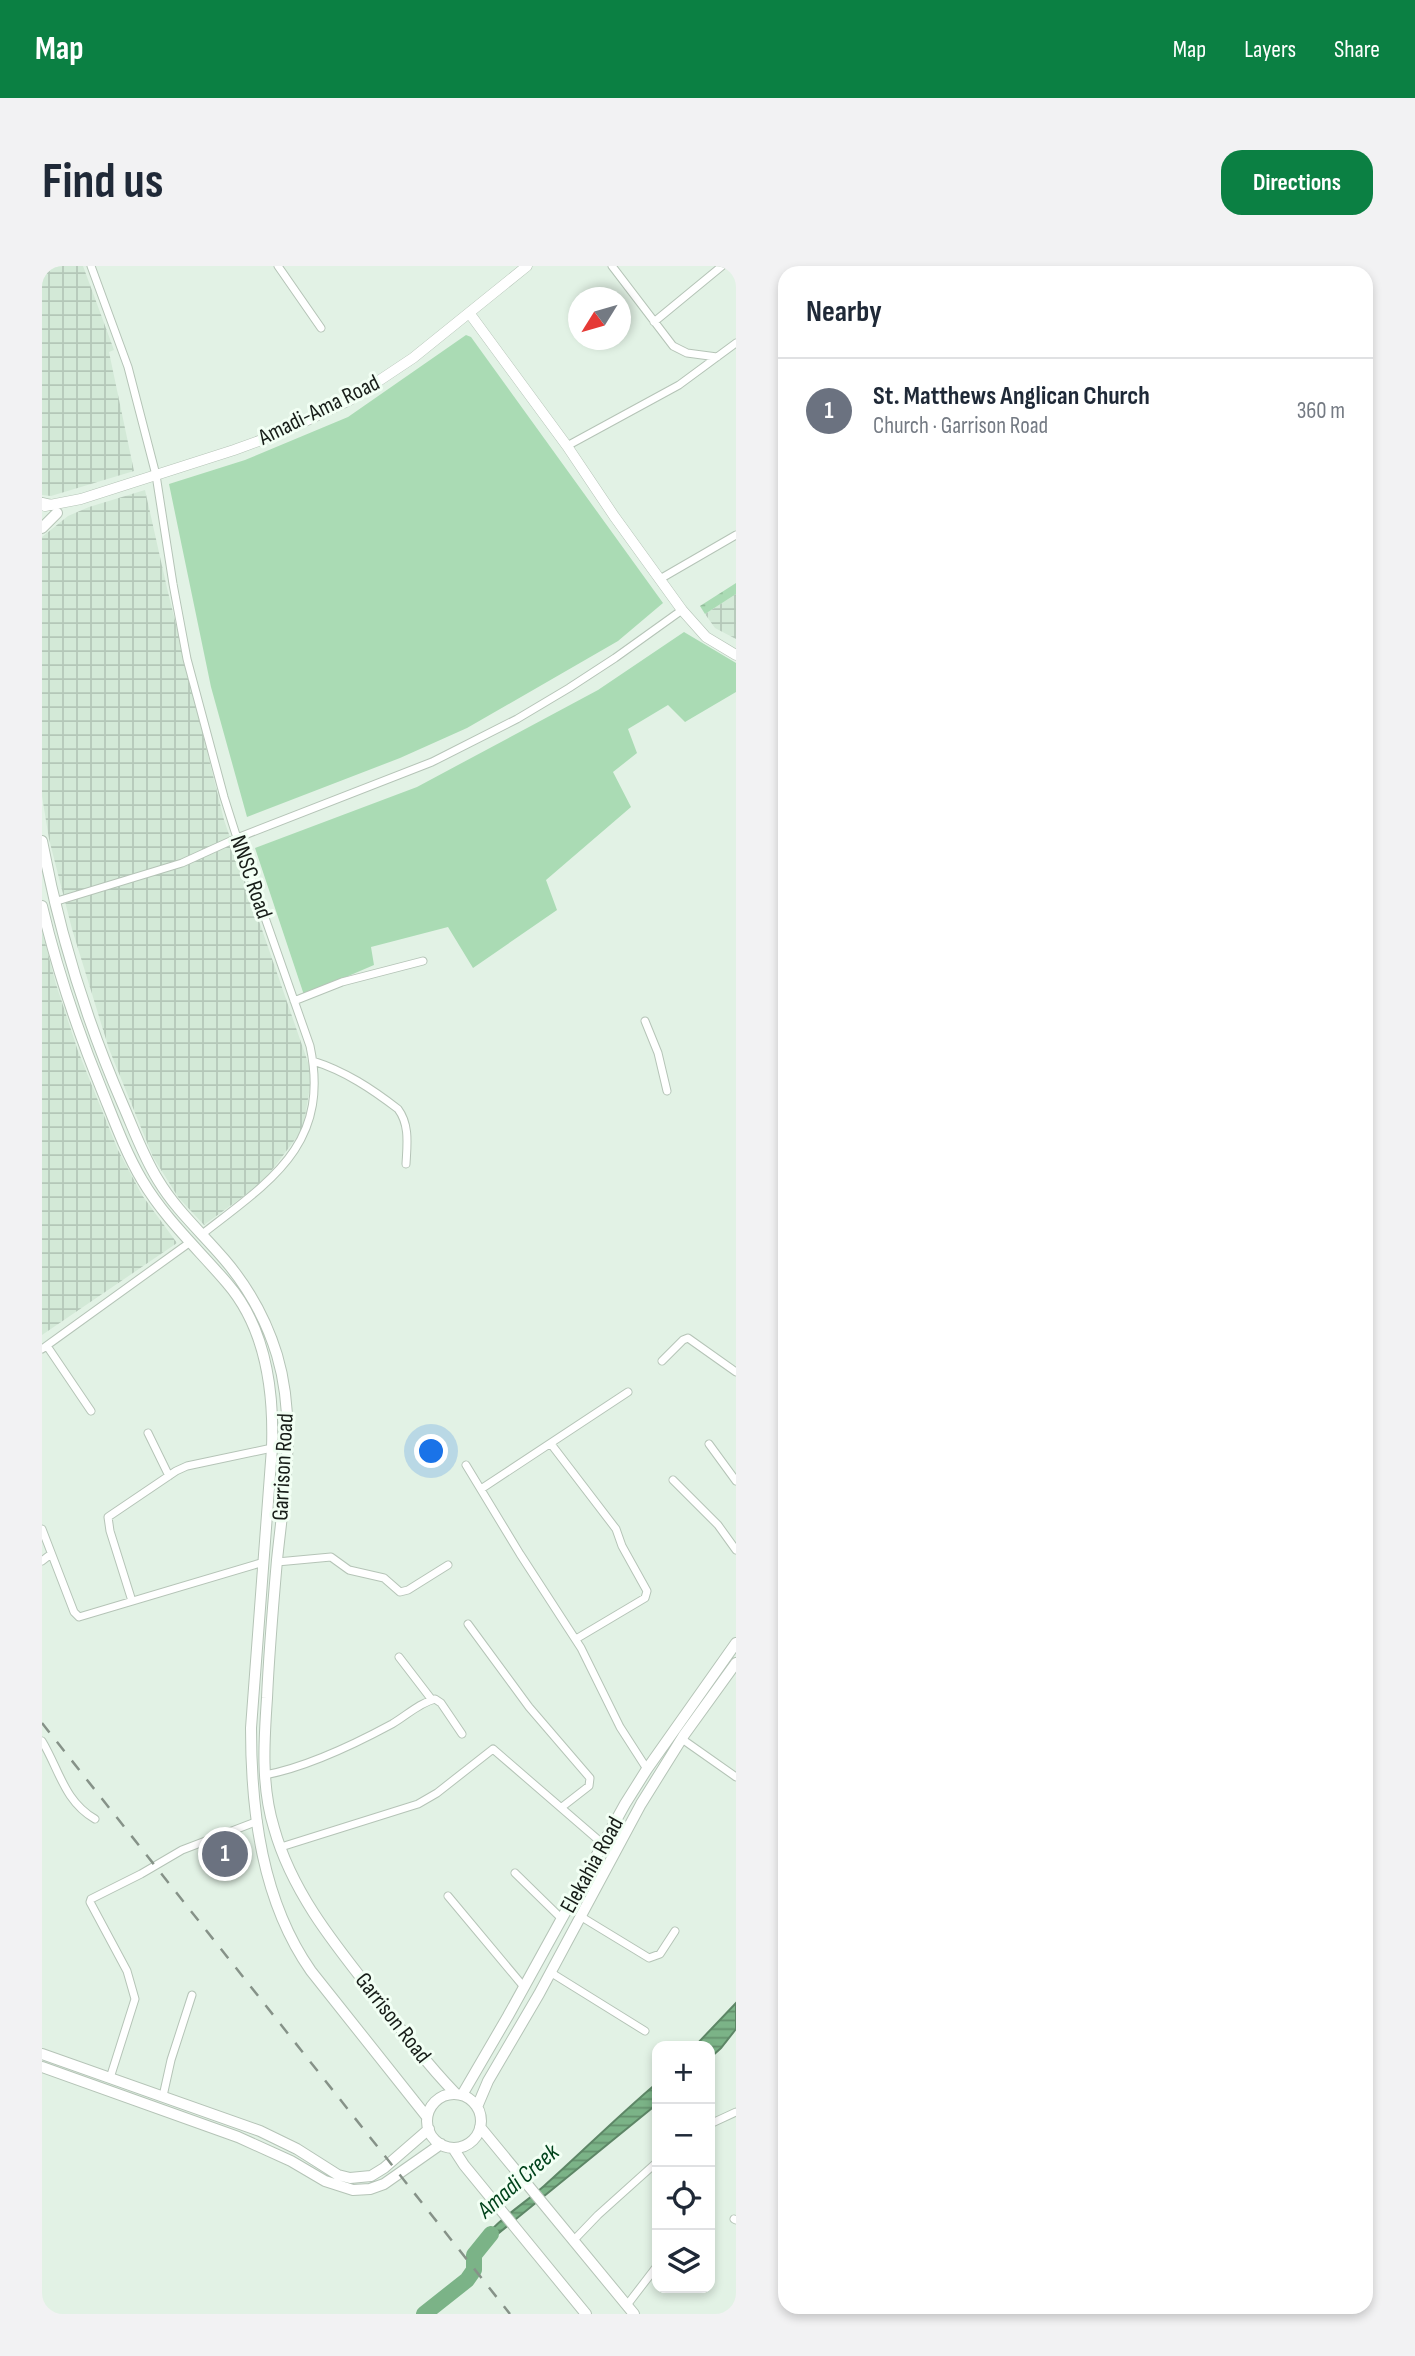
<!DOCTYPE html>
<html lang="en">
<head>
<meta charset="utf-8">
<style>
  :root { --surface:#fff; --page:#f2f2f3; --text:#1f2937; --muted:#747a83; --line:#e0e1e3; --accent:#0b8043 }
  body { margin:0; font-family:"Sofia Sans Condensed",sans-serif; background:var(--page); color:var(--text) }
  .controls { position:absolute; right:21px; bottom:21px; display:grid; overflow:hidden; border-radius:14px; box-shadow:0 4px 10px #0003 }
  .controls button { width:63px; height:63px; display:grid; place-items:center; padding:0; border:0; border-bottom:2px solid var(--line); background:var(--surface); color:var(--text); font:35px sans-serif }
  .compass { position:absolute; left:526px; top:21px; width:63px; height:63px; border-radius:50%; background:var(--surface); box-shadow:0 4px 10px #0003; rotate:233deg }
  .you { position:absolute; left:390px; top:1186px; width:24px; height:24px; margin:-18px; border:5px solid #fff; border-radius:50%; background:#1a73e8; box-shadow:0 0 0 10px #1a73e833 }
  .badge { display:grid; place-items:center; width:46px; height:46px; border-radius:50%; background:var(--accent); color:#fff; font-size:23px; font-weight:700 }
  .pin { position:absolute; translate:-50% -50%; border:4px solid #fff; box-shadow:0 2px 7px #0006 }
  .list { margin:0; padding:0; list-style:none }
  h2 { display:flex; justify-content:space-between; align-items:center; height:91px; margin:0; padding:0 28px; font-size:30px }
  h2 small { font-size:23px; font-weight:400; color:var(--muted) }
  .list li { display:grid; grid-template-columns:46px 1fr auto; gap:21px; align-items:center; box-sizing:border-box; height:105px; padding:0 28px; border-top:2px solid var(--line) }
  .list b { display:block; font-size:26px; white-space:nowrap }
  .list p { margin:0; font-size:23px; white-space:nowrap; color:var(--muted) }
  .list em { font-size:23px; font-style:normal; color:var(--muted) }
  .icon { flex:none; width:38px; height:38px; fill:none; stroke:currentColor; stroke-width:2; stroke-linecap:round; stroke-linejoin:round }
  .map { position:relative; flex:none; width:694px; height:2048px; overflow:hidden; border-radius:21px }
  header { display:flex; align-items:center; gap:42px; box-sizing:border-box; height:98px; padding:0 35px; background:var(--accent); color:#fff }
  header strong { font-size:33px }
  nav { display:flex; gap:38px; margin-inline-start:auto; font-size:24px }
  .intro { display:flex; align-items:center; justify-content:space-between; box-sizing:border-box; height:168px; padding:0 42px }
  h1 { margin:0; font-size:49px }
  .button { padding:18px 32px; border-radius:21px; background:var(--accent); color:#fff; font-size:24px; font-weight:700 }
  main { display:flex; gap:42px; padding:0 42px }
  aside { flex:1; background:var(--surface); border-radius:21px; box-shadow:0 4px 10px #0003 }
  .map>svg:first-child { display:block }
  .industrial { fill:url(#industrial-grid) }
  .grass { fill:#aadbb4 }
  .wetland { fill:url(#wetland-marsh) }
  .water { fill:url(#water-rules); stroke:#5d8666; stroke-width:2 }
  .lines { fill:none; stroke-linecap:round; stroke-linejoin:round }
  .river { stroke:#7bb387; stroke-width:16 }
  .street-casing { stroke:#b5c4b7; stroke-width:9 }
  .secondary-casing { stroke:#b5c4b7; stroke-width:11 }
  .primary-casing { stroke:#b5c4b7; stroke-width:12 }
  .street { stroke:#fff; stroke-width:7 }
  .secondary { stroke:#fff; stroke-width:10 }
  .primary { stroke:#fff; stroke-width:10 }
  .rail { stroke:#869288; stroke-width:2.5; stroke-dasharray:12 12; stroke-linecap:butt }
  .labels { text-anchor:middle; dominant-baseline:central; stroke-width:6; stroke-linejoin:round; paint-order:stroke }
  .street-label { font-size:23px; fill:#171d18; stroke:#f2fff4 }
  .water-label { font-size:24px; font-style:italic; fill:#00431b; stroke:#f2fff4 }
</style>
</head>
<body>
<header>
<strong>Map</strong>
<nav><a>Map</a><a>Layers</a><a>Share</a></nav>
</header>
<div class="intro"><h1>Find us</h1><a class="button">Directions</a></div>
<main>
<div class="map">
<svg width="694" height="2048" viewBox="0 0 694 2048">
  <defs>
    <pattern id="industrial-grid" width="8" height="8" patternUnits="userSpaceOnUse" patternTransform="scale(1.75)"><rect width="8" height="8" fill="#d3e9d7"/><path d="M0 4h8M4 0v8" fill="none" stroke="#b4c7b8"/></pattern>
    <pattern id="wetland-marsh" width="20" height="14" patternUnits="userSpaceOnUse" patternTransform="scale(1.75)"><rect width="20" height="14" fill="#aadbb4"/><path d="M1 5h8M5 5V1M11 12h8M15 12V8" fill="none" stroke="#92bc9a"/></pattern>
    <pattern id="water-rules" width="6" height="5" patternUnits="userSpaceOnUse" patternTransform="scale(1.75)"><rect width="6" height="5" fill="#7bb387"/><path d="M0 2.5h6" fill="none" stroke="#64916d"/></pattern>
  </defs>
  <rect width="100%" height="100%" fill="#e2f2e5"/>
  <!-- industrial -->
  <path class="industrial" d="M0,0H41L72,84L67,86L92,205L9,230L0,229Z
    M103,224L125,322L182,554L270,808L261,863L221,916L162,959L136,931L111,891L67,783L30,663L7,573L0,530V271L26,250L47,241Z
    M694,328V373L673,362L663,348Z
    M0,665L14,718L36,785L76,884L100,929L135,977L0,1069Z"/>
  <!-- grass -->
  <path class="grass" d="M424,69L429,71L621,337L576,375L425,462L358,492L205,551L169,421L127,218L203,194L306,151Z
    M642,366L694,397V426L643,456L626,439L586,463L595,487L571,506L589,541L504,614L515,644L431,702L406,661L329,681L332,699L262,729L213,582L375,521L556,424Z"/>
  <!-- wetland -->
  <path class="wetland" d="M694,317V328L663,348L658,340Z"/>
  <!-- water -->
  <path class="water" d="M694,1737V1763L679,1782L668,1792V1780H653Z
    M615,1817V1838L436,1984L434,1982C453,1955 478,1941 502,1920C540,1886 576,1850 615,1817Z"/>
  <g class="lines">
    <!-- river -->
    <path class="river" d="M382,2048L425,2014L432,2004V1989L449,1968"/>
    <defs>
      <path id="street" d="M49,0L86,101L114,209L131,318L145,393L182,531L195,572L268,780C289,879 228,915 159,969
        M236,0L279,62
        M570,0L631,80L645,87L675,91
        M612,56L680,0
        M525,180L637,119L694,77
        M618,313L694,269
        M12,636L140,597L195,572L390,496L475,453L527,422L573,392L640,344
        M252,735L300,716L381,695
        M603,755L616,787L625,825
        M271,795C303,805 330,823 356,843C368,859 365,879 364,898
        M5,1080L49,1145
        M0,1083L147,977
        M620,1095L641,1074L646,1072L694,1106
        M106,1167L127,1210
        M509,1178L574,1263L580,1280L605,1325L603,1332L534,1373
        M667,1178L694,1215
        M424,1199L478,1288L539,1382L578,1461L605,1503
        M631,1214L676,1259L694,1284
        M439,1223L586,1126
        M0,1263L32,1346L37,1351L222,1296
        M0,1295L9,1288
        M235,1296L289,1291L307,1304L342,1312L358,1326L366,1324L406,1299
        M90,1335L68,1265L66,1251L134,1205L145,1200L230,1182
        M426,1358L487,1441L548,1512L547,1520L520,1541
        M357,1391L390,1434
        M640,1473L694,1511
        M0,1475C17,1503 22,1535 53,1553
        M223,1509C265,1501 313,1478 350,1458C364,1450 377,1437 393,1433L399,1437L420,1468
        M239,1581L376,1538L395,1527L451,1483L561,1578
        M473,1607L520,1653
        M406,1630L482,1721
        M538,1650L607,1692L618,1688L633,1665
        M508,1706L603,1765
        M68,1812L93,1733L85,1705L48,1636L49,1633L99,1608L140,1584L216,1555
        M121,1830L129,1794L150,1729
        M668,1858L694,1846
        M692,1953L694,1954
        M531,1975L556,1949L615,1896
        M585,2039L615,2000"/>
      <path id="secondary" d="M428,48L525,180L572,250L640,344L664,371L694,389
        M3,240L39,233L192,184L236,168L308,134L371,92L485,0"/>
      <path id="primary" d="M0,237L9,239
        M0,262L15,247
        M0,575C17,666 44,754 81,839C92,864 101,890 116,914C134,944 159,966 182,993C206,1021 224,1053 235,1089C255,1156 242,1226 235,1294C231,1340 227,1386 225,1432C222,1475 219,1520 232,1562C250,1627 294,1680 335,1732C360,1765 385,1798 414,1828
        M0,640C15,704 36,766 61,827C73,857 84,887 100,914C123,953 156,983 185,1017C224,1062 232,1125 230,1182L209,1462C209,1546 220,1635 269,1705L385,1851
        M0,1788L218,1865L255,1883L296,1909L308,1912L329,1910L342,1902L387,1863
        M0,1801L196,1871L249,1895L283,1915L311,1924L328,1923L342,1918L399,1878
        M385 1855a27 27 0 1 1 54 0a27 27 0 1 1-54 0Z
        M420,1829L466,1750L583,1538L605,1503L694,1377
        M435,1841L446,1815L497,1728L599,1538L642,1469L694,1397
        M438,1861L592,2048
        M411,1882L422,1899L544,2048"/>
    </defs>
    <!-- street casing -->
    <use href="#street" class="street-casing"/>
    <!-- secondary casing -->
    <use href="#secondary" class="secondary-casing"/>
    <!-- primary casing -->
    <use href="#primary" class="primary-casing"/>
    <!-- street -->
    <use href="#street" class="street"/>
    <!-- secondary -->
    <use href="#secondary" class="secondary"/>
    <!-- primary -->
    <use href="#primary" class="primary"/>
    <!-- rail -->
    <path class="rail" d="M0,1457L468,2048"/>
  </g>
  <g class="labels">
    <!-- street labels -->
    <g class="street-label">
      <text transform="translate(277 144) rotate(-26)">Amadi-Ama Road</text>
      <text transform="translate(209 611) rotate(71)">NNSC Road</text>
      <text transform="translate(241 1201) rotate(-87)">Garrison Road</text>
      <text transform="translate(550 1599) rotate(-61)">Elekahia Road</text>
      <text transform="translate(351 1752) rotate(52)">Garrison Road</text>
    </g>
    <!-- water labels -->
    <g class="water-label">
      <text transform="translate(476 1915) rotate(-41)">Amadi Creek</text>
    </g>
  </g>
</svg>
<div class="controls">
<button>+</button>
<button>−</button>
<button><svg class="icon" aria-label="locate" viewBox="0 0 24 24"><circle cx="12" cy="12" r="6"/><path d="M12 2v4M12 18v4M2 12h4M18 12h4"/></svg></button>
<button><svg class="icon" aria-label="layers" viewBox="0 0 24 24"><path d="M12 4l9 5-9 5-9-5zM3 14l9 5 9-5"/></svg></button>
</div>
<svg class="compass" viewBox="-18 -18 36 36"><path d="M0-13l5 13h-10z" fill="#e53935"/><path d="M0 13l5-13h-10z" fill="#747a83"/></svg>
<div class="you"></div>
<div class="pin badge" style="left:183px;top:1588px;background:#6b7280">1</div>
</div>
<aside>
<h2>Nearby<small></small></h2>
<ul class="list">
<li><span class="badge" style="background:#6b7280">1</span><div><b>St. Matthews Anglican Church</b><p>Church · Garrison Road</p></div><em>360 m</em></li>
</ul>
</aside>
</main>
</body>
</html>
